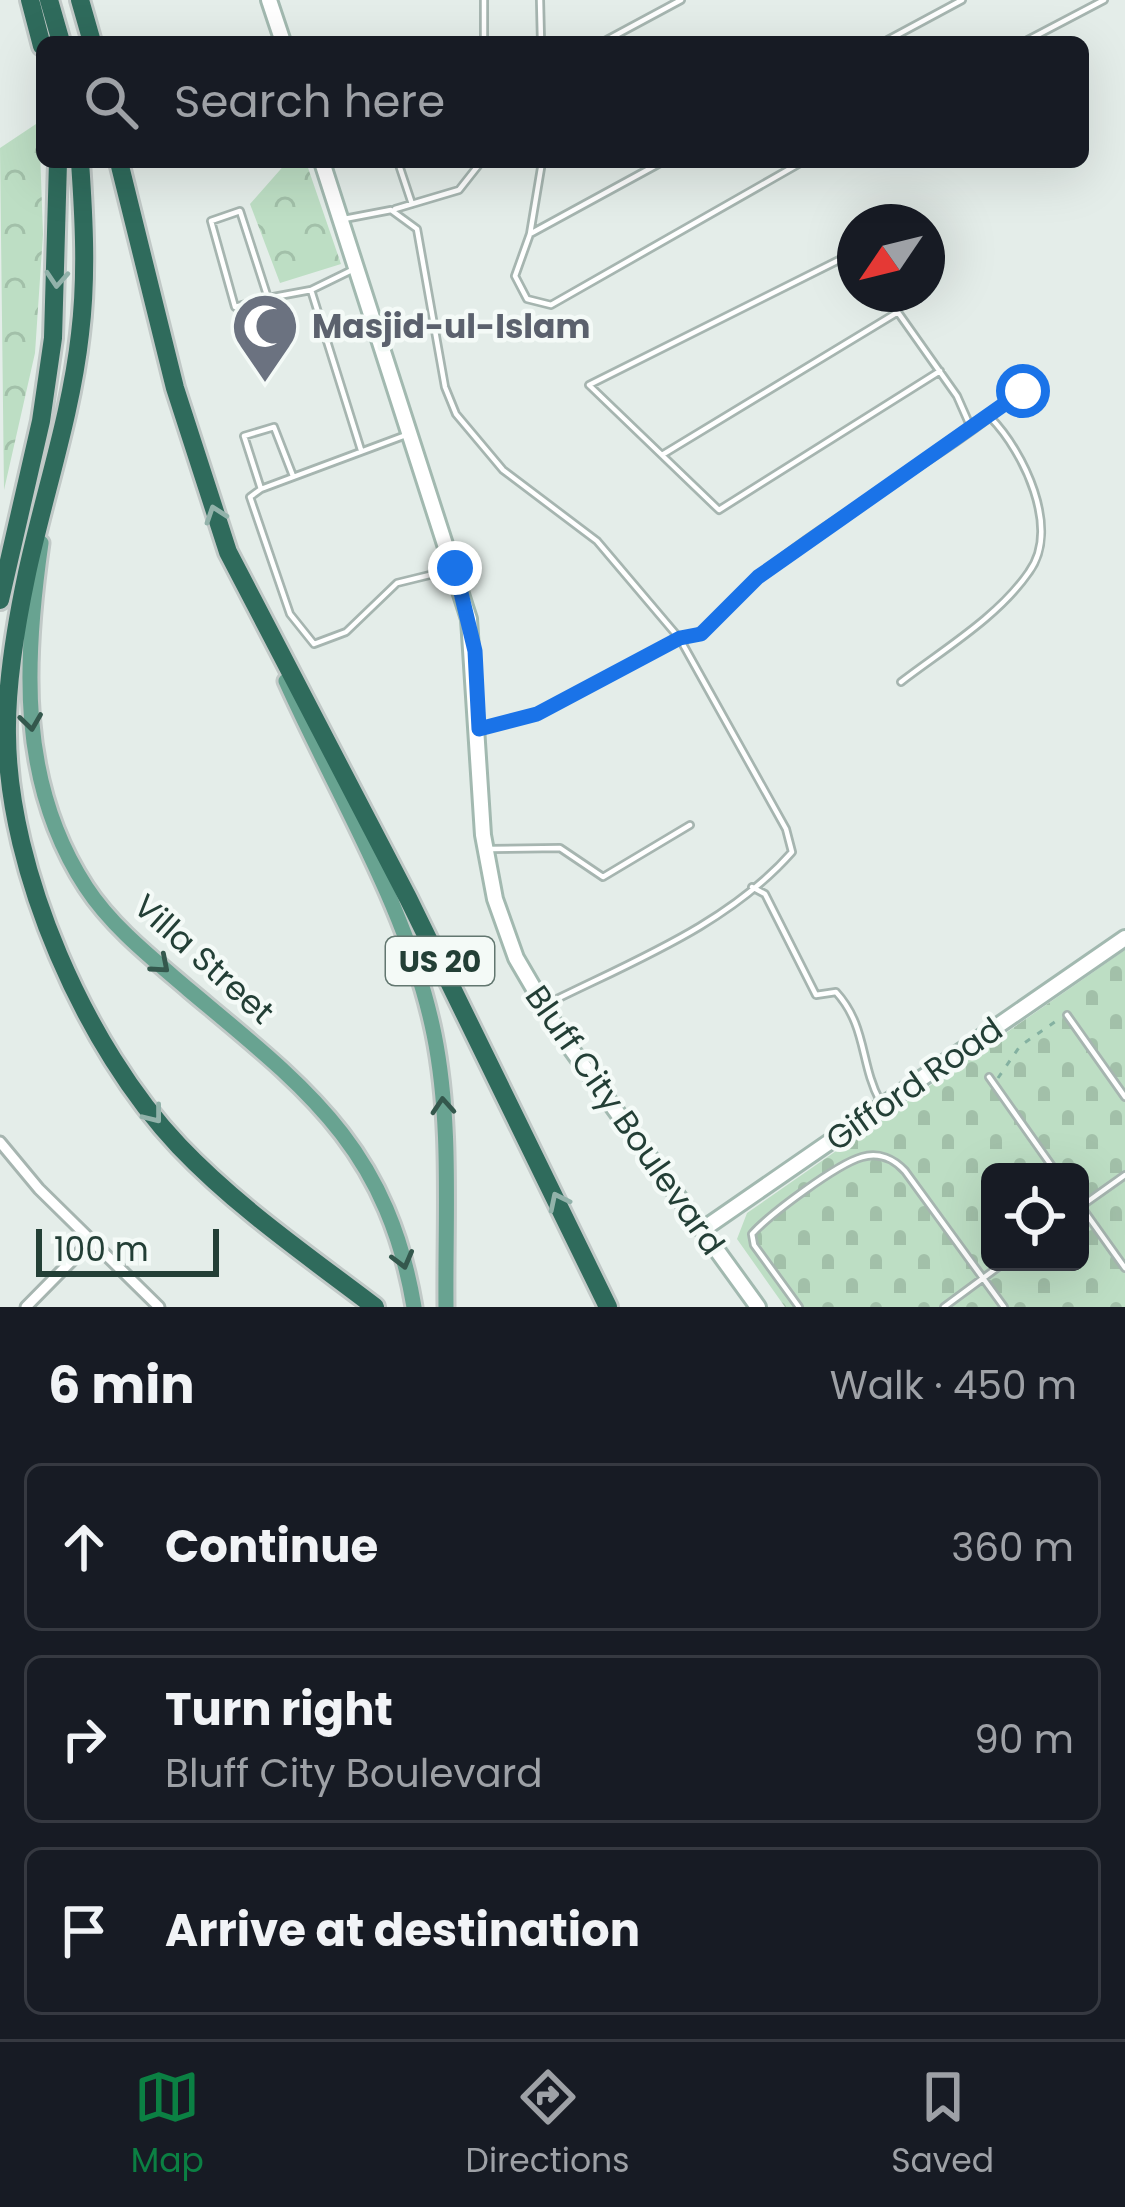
<!DOCTYPE html>
<html lang="en">
<head>
<meta charset="utf-8">
<style>
  :root { --surface:#171b24; --page:#242831; --text:#f1f3f6; --muted:#9ea1a6; --line:#363941; --accent:#0b8043 }
  body { margin:0; font-family:Poppins,sans-serif; background:var(--page); color:var(--text) }
  .controls { position:absolute; right:36px; bottom:36px; display:grid; overflow:hidden; border-radius:18px; box-shadow:0 12px 48px #0002 }
  .controls button { width:108px; height:108px; display:grid; place-items:center; padding:0; border:0; border-bottom:3px solid var(--line); background:var(--surface); color:var(--text); font:60px sans-serif }
  .compass { position:absolute; left:837px; top:204px; width:108px; height:108px; border-radius:50%; background:var(--surface); box-shadow:0 12px 48px #0002; rotate:235deg }
  .scale { position:absolute; left:36px; bottom:30px; width:183px; box-sizing:border-box; padding-left:12px; border:6px solid #233f36; border-top:0; font-size:33px; line-height:42px; white-space:nowrap; color:#233f36; -webkit-text-stroke:9px #f4faf7; paint-order:stroke }
  .stop { position:absolute; width:36px; height:36px; margin:-27px; border:9px solid #1a73e8; border-radius:50%; background:#fff }
  .stop.end { background:#1a73e8; border-color:#fff; box-shadow:0 3px 12px #0008 }
  .list { margin:0; padding:0; list-style:none }
  h2 { display:flex; justify-content:space-between; align-items:center; height:156px; margin:0; padding:0 48px; font-size:51px }
  h2 small { font-size:39px; font-weight:400; color:var(--muted) }
  .list li { display:grid; grid-template-columns:78px 1fr auto; gap:36px; align-items:center; box-sizing:border-box; height:168px; margin:0 24px 24px; padding:0 24px; border:3px solid var(--line); border-radius:18px }
  .list b { display:block; font-size:45px; white-space:nowrap }
  .list p { margin:0; font-size:39px; white-space:nowrap; color:var(--muted) }
  .list em { font-size:39px; font-style:normal; color:var(--muted) }
  .icon { flex:none; width:66px; height:66px; fill:none; stroke:currentColor; stroke-width:2; stroke-linecap:round; stroke-linejoin:round }
  .map { position:relative; flex:none; width:1125px; height:1307px; overflow:hidden }
  .search { position:absolute; background:var(--surface); box-shadow:0 12px 48px #0002; left:36px; right:36px; top:36px; height:132px; display:flex; align-items:center; gap:30px; box-sizing:border-box; padding:0 42px; border-radius:18px; color:var(--muted); font-size:45px }
  .sheet { height:732px; background:var(--surface) }
  nav { display:flex; justify-content:space-around; align-items:center; box-sizing:border-box; height:168px; border-top:3px solid var(--line); background:var(--surface); font-size:33px; color:var(--muted) }
  nav a { display:grid; justify-items:center; gap:6px }
  nav .on { color:var(--accent) }
  .map>svg:first-child { display:block }
  .cemetery { fill:url(#cemetery-stones); fill-rule:evenodd }
  .park { fill:url(#park-crowns) }
  .lines { fill:none; stroke-linecap:round; stroke-linejoin:round }
  .lane-casing { stroke:#a6b5b0; stroke-width:10 }
  .street-casing { stroke:#a6b5b0; stroke-width:15 }
  .secondary-casing { stroke:#a2b9b0; stroke-width:20 }
  .primary-casing { stroke:#c1c9c7; stroke-width:21 }
  .highway-casing { stroke:#c1c9c7; stroke-width:24 }
  .path { stroke:#84b1a1; stroke-width:3; stroke-dasharray:6 9; stroke-linecap:butt }
  .lane { stroke:#fff; stroke-width:4.5 }
  .street { stroke:#fff; stroke-width:9 }
  .secondary { stroke:#fff; stroke-width:14 }
  .primary { stroke:#68a391; stroke-width:15 }
  .highway { stroke:#2f6b5c; stroke-width:18 }
  .oneway { stroke:#92b2aa }
  .oneway2 { stroke:#34584d }
  .route { stroke:#1a73e8; stroke-width:15 }
  .labels { text-anchor:middle; dominant-baseline:central; stroke-width:9; stroke-linejoin:round; paint-order:stroke }
  .shield { fill:#f4faf7; stroke:#627770; stroke-width:3 }
  .shield-label { font-size:30px; font-weight:bold; fill:#233f36 }
  .worship-label { font-size:33px; font-weight:bold; fill:#5b616d; stroke:#f4faf7; text-anchor:start }
  .street-label { font-size:33px; fill:#233f36; stroke:#f4faf7 }
</style>
</head>
<body>
<div class="map">
<svg width="1125" height="1307" viewBox="0 0 1125 1307">
  <defs>
    <pattern id="cemetery-stones" width="16" height="16" patternUnits="userSpaceOnUse" patternTransform="scale(3)"><rect width="16" height="16" fill="#bddec4"/><path d="M2 7V4a2 2 0 0 1 4 0v3zM10 15v-3a2 2 0 0 1 4 0v3z" fill="#a2c0a9"/></pattern>
    <pattern id="park-crowns" width="20" height="18" patternUnits="userSpaceOnUse" patternTransform="scale(3)"><rect width="20" height="18" fill="#bddec4"/><path d="M2 6a3 3 0 1 1 6 0M12 15a3 3 0 1 1 6 0" fill="none" stroke="#a2c0a9"/></pattern>
  </defs>
  <rect width="100%" height="100%" fill="#e4ede9"/>
  <!-- cemetery -->
  <path class="cemetery" d="M1125,950V1307H785L737,1239L747,1213ZM990,1172H1080V1262H990Z"/>
  <!-- park -->
  <path class="park" d="M39,122L43,234L35,353L4,490L0,148Z
    M287,162H306L341,264L280,283L250,204Z"/>
  <g class="lines">
    <defs>
      <path id="lane" d="M540,0L541,42
        M484,42V0
        M603,42L681,0
        M884,42L962,0
        M1024,42L1104,0
        M398,162L412,204
        M542,162L530,234L515,276L527,299L551,305L802,162
        M395,209L459,190L481,162
        M344,219L391,210L417,229L445,387L456,414L503,470L597,541L680,639L786,829L792,852C728,925 631,962 547,1004
        M530,234L662,162
        M855,252L589,385L719,510L940,371
        M354,269L311,290L361,450
        M885,294L957,396L972,430
        M268,298L235,307L211,221L240,211L268,298L311,290
        M662,455L898,312
        M293,476L274,427L244,436L261,489L406,435
        M261,489L250,497L290,614L314,644L346,632L397,583L450,570
        M901,682C944,649 998,617 1029,572C1061,528 1023,451 991,418
        M479,729L537,714L680,639C717,631 731,600 758,577C840,507 942,462 1023,390
        M491,849L560,848L603,877L690,825
        M752,887L765,894L816,995L836,992C867,1026 860,1064 880,1101
        M1067,1015L1125,1097
        M989,1077L1056,1172
        M1080,1205L1125,1268
        M1080,1207L1125,1175
        M799,1307L754,1245L752,1234C770,1214 837,1164 862,1157C879,1152 894,1159 905,1171L1004,1307
        M944,1307L1005,1262"/>
      <path id="street" d="M0,1142L39,1189L159,1307
        M26,1307L92,1240"/>
      <path id="secondary" d="M269,0L283,42
        M322,162L469,619L483,835L495,899L516,958L561,1035L758,1307
        M702,1230L1125,938"/>
      <path id="primary" d="M41,543C24,661 18,783 86,887C112,927 153,959 189,990C306,1088 387,1147 414,1307
        M286,681C337,795 409,910 434,1034C452,1123 445,1217 446,1307"/>
      <path id="highway" d="M30,0L42,46
        M49,0L61,42
        M80,0L92,42
        M80,162C84,219 87,277 80,334C71,415 44,494 27,573C16,625 6,682 7,735C8,871 86,1048 179,1146C237,1207 308,1256 375,1307
        M119,162L175,388L228,552L408,898L608,1307
        M0,600L41,421L53,338L58,162"/>
    </defs>
    <!-- lane casing -->
    <use href="#lane" class="lane-casing"/>
    <!-- street casing -->
    <use href="#street" class="street-casing"/>
    <!-- secondary casing -->
    <use href="#secondary" class="secondary-casing"/>
    <!-- primary casing -->
    <use href="#primary" class="primary-casing"/>
    <!-- highway casing -->
    <use href="#highway" class="highway-casing"/>
    <!-- path -->
    <path class="path" d="M998,1078L1020,1046L1059,1019"/>
    <!-- lane -->
    <use href="#lane" class="lane"/>
    <!-- street -->
    <use href="#street" class="street"/>
    <!-- secondary -->
    <use href="#secondary" class="secondary"/>
    <!-- primary -->
    <use href="#primary" class="primary"/>
    <!-- highway -->
    <use href="#highway" class="highway"/>
  </g>
  <!-- one-way arrows -->
  <defs><path id="oneway-chevron" d="M-2-3.5L2.5 0L-2 3.5" fill="none" stroke-width="1.6" stroke-linecap="round" stroke-linejoin="round" transform="scale(3)"/></defs>
  <g class="oneway">
    <use href="#oneway-chevron" transform="translate(57 279) rotate(94)"/>
    <use href="#oneway-chevron" transform="translate(215 514) rotate(-109)"/>
    <use href="#oneway-chevron" transform="translate(154 1115) rotate(52)"/>
    <use href="#oneway-chevron" transform="translate(558 1201) rotate(-116)"/>
  </g>
  <g class="oneway2">
    <use href="#oneway-chevron" transform="translate(31 722) rotate(82)"/>
    <use href="#oneway-chevron" transform="translate(161 965) rotate(41)"/>
    <use href="#oneway-chevron" transform="translate(443 1106) rotate(-94)"/>
    <use href="#oneway-chevron" transform="translate(403 1260) rotate(75)"/>
  </g>
  <g class="lines">
    <!-- route -->
    <path class="route" d="M455,568L475,651L479,729L537,714L680,638L701,634L758,577L1023,391"/>
  </g>
  <!-- icons -->
  <defs>
    <symbol id="mosque-pin" viewBox="-11 -11 22 30"><path d="M0 17L-7.5 6A9.5 9.5 0 1 1 7.5 6Z" fill="#6b7280" stroke="#f4faf7"/><path d="M3.5-4.9A6 6 0 1 0 3.5 4.9A5 5 0 1 1 3.5-4.9Z" fill="#fff"/></symbol>
  </defs>
  <g fill-rule="evenodd">
    <use href="#mosque-pin" x="227" y="288" width="76" height="104"/>
  </g>
  <g class="labels">
    <!-- shield labels -->
    <rect class="shield" x="386" y="937" width="108" height="48" rx="9"/>
    <g class="shield-label">
      <text x="440" y="961">US 20</text>
    </g>
    <!-- worship labels -->
    <g class="worship-label">
      <text x="312" y="326">Masjid-ul-Islam</text>
    </g>
    <!-- street labels -->
    <g class="street-label">
      <text transform="translate(204 959) rotate(42)">Villa Street</text>
      <text transform="translate(914 1084) rotate(-35)">Gifford Road</text>
      <text transform="translate(625 1120) rotate(55)">Bluff City Boulevard</text>
    </g>
  </g>
</svg>
<div class="controls">
<button><svg class="icon" aria-label="locate" viewBox="0 0 24 24"><circle cx="12" cy="12" r="6"/><path d="M12 2v4M12 18v4M2 12h4M18 12h4"/></svg></button>
</div>
<svg class="compass" viewBox="-18 -18 36 36"><path d="M0-13l5 13h-10z" fill="#e53935"/><path d="M0 13l5-13h-10z" fill="#9ea1a6"/></svg>
<div class="scale">100 m</div>
<div class="stop" style="left:1023px;top:391px"></div>
<div class="stop end" style="left:455px;top:568px"></div>
<div class="search"><svg class="icon" aria-label="search" viewBox="0 0 24 24"><circle cx="10" cy="10" r="6"/><path d="M15 15l6 6"/></svg>Search here</div>
</div>
<section class="sheet">
<h2>6 min<small>Walk · 450 m</small></h2>
<ul class="list">
<li><svg class="icon" aria-label="ahead" viewBox="0 0 24 24"><path d="M12 20V5M6 11l6-6 6 6"/></svg><div><b>Continue</b></div><em>360 m</em></li>
<li><svg class="icon" aria-label="right" viewBox="0 0 24 24"><path d="M7 20v-9h11M14 6l5 5-5 5"/></svg><div><b>Turn right</b><p>Bluff City Boulevard</p></div><em>90 m</em></li>
<li><svg class="icon" aria-label="arrive" viewBox="0 0 24 24"><path d="M6 21V4h12l-3 4 3 4H6"/></svg><div><b>Arrive at destination</b></div></li>
</ul>
</section>
<nav>
<a class="on"><svg class="icon" aria-label="map" viewBox="0 0 24 24"><path d="M3 6l6-2 6 2 6-2v14l-6 2-6-2-6 2zM9 4v14M15 6v14"/></svg>Map</a>
<a><svg class="icon" aria-label="directions" viewBox="0 0 24 24"><path d="M12 3l9 9-9 9-9-9zM9 14v-3h6M13 9l2 2-2 2"/></svg>Directions</a>
<a><svg class="icon" aria-label="saved" viewBox="0 0 24 24"><path d="M7 4h10v16l-5-4-5 4z"/></svg>Saved</a>
</nav>
</body>
</html>
